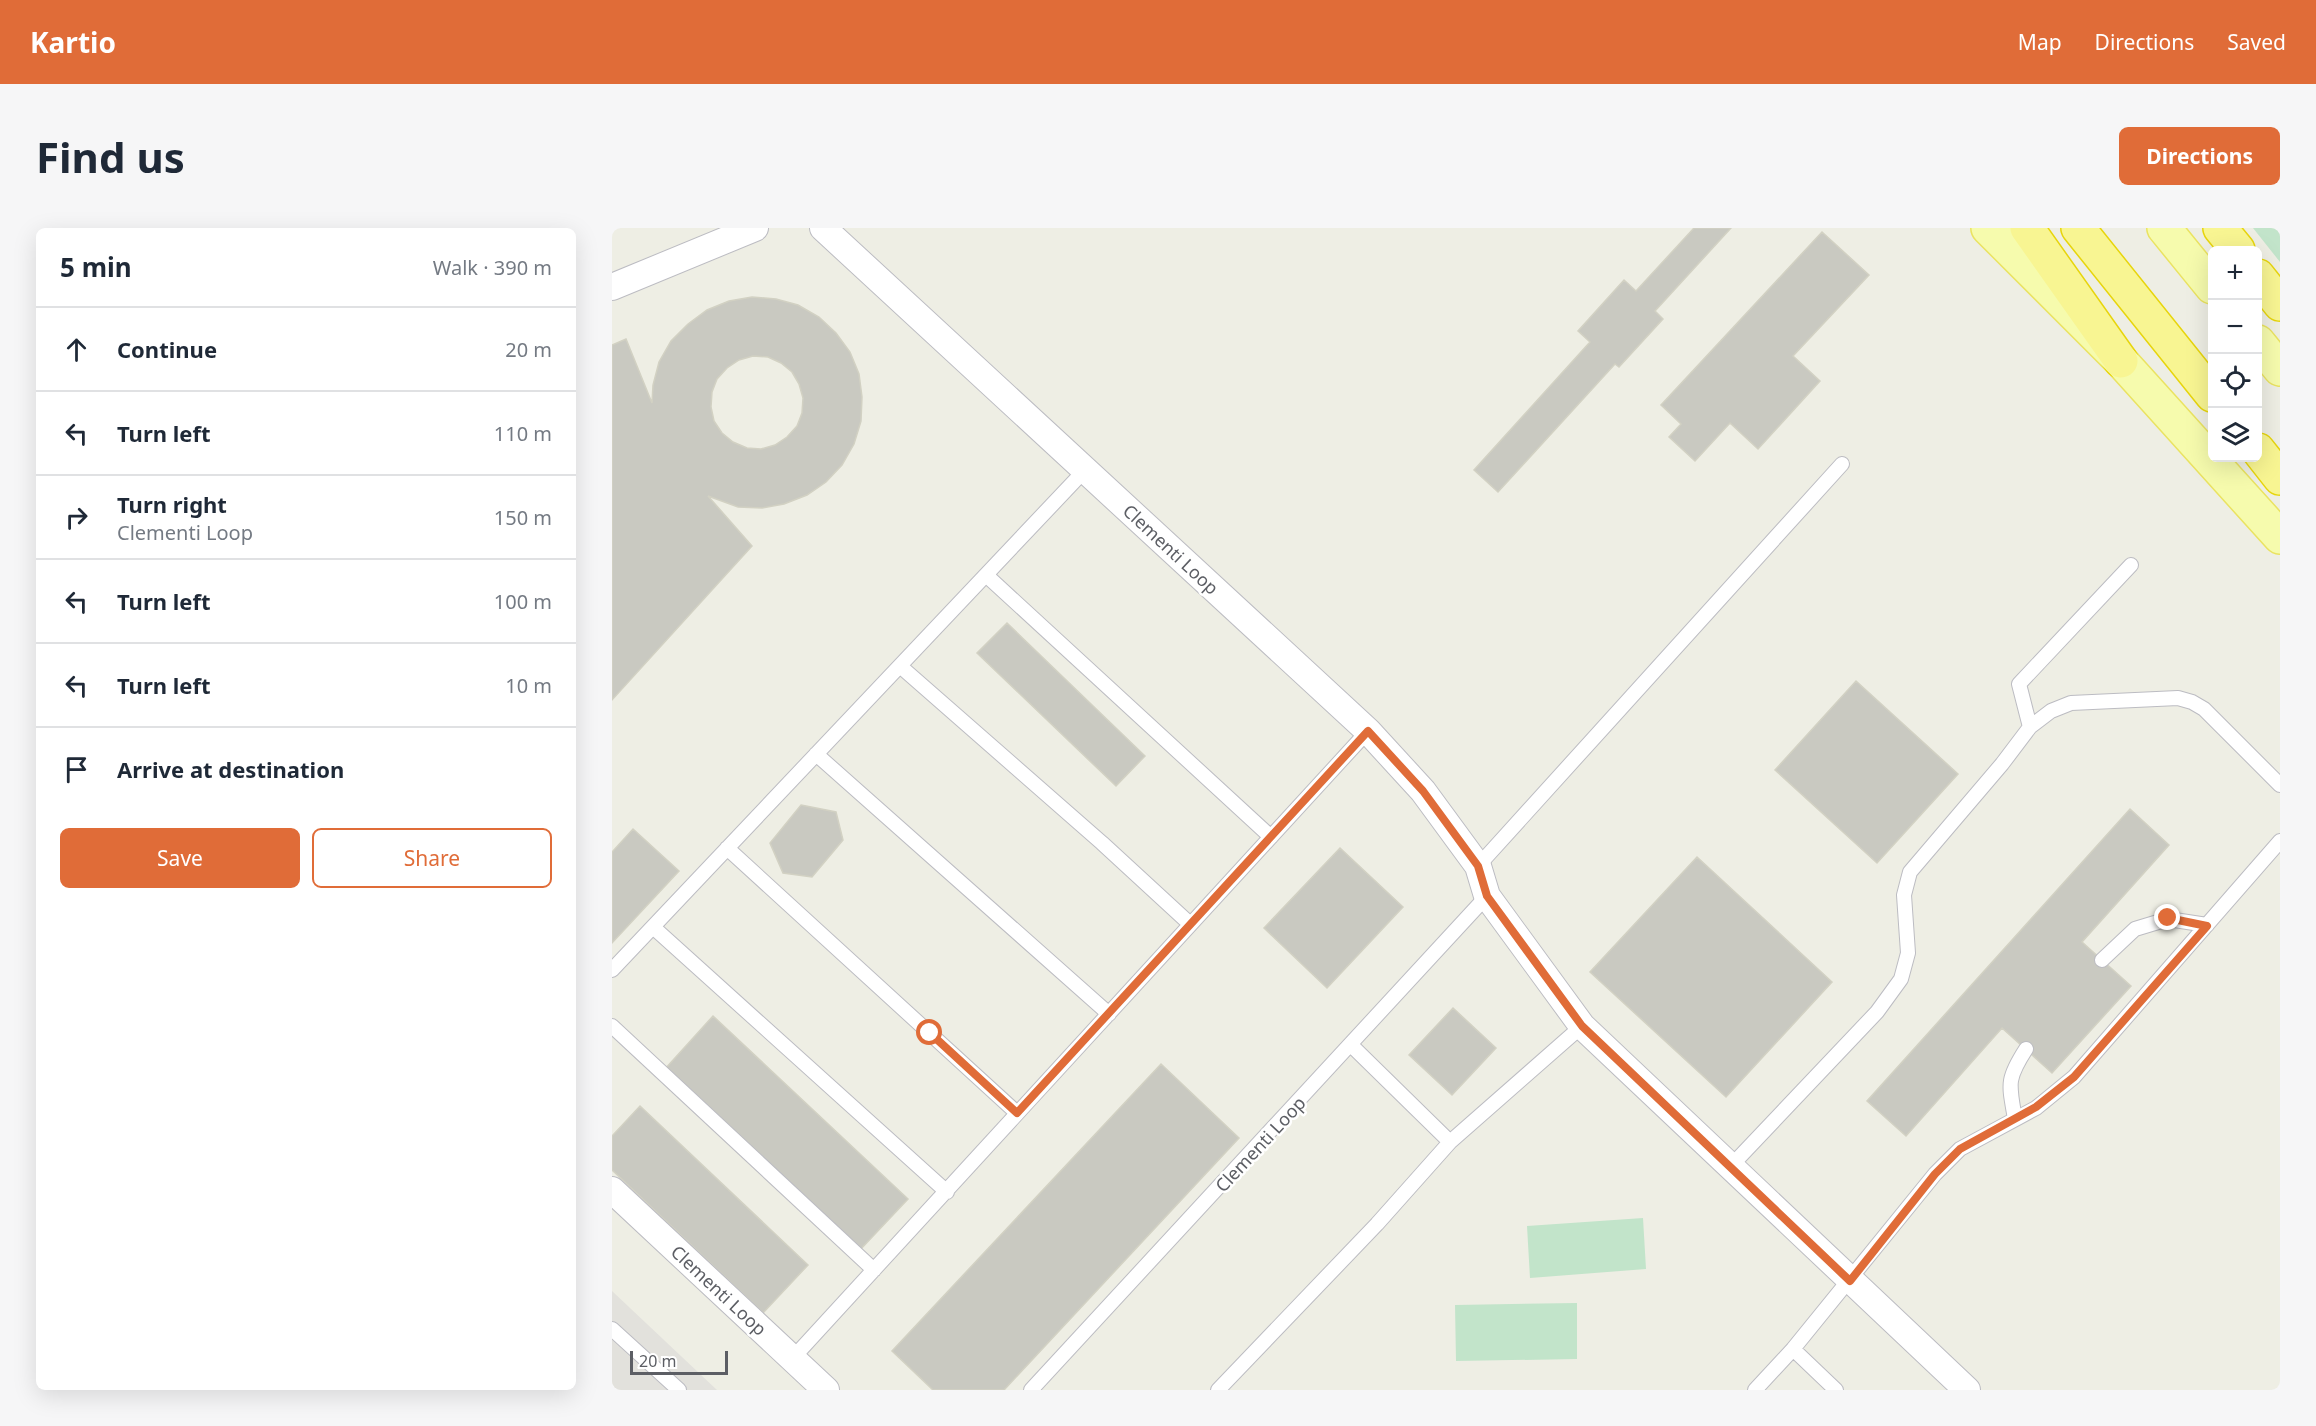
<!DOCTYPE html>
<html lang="en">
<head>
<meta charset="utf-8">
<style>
  :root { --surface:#fff; --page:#f6f6f7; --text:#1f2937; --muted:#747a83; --line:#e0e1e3; --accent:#e06c38 }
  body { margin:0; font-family:"Noto Sans",sans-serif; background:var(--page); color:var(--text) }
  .controls { position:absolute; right:18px; top:18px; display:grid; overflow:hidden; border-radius:9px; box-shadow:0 6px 24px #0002 }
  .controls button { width:54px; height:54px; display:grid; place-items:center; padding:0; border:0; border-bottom:2px solid var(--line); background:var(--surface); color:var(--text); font:30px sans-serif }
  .scale { position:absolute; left:18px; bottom:15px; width:98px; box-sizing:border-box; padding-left:6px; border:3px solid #5c5e64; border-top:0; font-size:16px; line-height:21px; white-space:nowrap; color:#5c5e64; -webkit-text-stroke:4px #fff; paint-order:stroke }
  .stop { position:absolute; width:18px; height:18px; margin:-14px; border:4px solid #e06c38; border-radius:50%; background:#fff }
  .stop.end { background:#e06c38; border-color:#fff; box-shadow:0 2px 6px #0008 }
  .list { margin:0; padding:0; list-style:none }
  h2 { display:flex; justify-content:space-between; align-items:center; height:78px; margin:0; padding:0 24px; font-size:26px }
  h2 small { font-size:20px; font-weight:400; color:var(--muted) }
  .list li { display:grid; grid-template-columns:39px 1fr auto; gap:18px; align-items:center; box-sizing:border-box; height:84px; padding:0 24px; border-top:2px solid var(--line) }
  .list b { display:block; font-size:22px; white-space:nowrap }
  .list p { margin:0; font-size:20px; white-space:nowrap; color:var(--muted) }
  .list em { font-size:20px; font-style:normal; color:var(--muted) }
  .actions { display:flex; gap:12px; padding:18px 24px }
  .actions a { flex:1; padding:14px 0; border:2px solid var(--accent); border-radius:9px; text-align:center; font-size:21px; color:var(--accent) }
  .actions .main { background:var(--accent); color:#fff }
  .icon { flex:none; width:33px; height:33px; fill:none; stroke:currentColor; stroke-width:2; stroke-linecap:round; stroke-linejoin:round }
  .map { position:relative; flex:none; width:1668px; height:1162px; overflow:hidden; border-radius:9px }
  header { display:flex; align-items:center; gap:36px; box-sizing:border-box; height:84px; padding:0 30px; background:var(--accent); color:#fff }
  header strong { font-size:28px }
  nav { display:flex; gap:33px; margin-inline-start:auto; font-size:21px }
  .intro { display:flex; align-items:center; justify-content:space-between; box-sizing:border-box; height:144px; padding:0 36px }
  h1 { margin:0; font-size:42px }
  .button { padding:15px 27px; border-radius:9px; background:var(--accent); color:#fff; font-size:21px; font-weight:700 }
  main { display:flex; gap:36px; padding:0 36px }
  aside { flex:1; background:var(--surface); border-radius:9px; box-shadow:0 6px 24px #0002 }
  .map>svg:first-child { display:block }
  .industrial { fill:#e2e1dc }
  .green { fill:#c2e4ca }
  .building { fill:#c9c9c1; stroke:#d2d1c3; stroke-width:1.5; fill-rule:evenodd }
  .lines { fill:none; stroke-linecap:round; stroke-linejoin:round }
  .service-casing { stroke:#bcbcc2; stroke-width:16 }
  .minor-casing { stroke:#bcbcc2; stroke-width:28 }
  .primary-casing { stroke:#eae361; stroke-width:36 }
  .motorway-casing { stroke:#e7d50c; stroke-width:36 }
  .service { stroke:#fff; stroke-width:14 }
  .minor { stroke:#fff; stroke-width:26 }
  .primary { stroke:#f6fbad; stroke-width:33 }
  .motorway { stroke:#f8f592; stroke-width:33 }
  .route { stroke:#e06c38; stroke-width:8 }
  .labels { text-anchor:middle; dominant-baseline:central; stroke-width:5; stroke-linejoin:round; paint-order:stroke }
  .street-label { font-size:18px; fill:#5c5e64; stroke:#fff }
</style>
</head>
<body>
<header>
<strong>Kartio</strong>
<nav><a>Map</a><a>Directions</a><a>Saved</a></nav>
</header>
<div class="intro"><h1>Find us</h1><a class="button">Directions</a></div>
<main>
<aside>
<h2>5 min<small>Walk · 390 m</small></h2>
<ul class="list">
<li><svg class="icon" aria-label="ahead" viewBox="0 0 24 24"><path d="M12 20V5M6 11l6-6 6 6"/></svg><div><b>Continue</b></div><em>20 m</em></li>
<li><svg class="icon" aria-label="left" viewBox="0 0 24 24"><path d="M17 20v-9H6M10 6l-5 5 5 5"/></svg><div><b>Turn left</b></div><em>110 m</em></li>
<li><svg class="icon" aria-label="right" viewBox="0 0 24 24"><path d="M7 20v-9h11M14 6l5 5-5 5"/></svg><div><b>Turn right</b><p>Clementi Loop</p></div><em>150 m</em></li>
<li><svg class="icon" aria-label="left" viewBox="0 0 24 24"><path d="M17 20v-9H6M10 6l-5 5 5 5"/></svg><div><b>Turn left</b></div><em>100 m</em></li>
<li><svg class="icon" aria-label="left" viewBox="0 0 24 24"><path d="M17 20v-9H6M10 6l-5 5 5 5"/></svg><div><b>Turn left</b></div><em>10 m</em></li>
<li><svg class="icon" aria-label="arrive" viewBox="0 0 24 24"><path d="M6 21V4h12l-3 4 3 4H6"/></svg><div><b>Arrive at destination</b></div></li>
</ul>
<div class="actions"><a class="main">Save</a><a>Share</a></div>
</aside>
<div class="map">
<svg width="1668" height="1162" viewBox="0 0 1668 1162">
  <rect width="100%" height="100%" fill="#eeeee4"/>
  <!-- industrial -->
  <path class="industrial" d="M0,1063L105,1162H0Z"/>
  <!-- green -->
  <path class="green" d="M1641,0H1668V34Z
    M1031,990L1034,1041L918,1050L915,998Z
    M965,1075V1131L844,1133L843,1077Z"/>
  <!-- building -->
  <path class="building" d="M1082,0H1119L1043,83L1051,91L1007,139L1003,136L886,264L862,242L978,114L966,103L1012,52L1024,63Z
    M1210,4L1257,47L1181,128L1208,153L1146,221L1118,195L1083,233L1057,209L1069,196L1049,177Z
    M140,69L164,71L186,77L207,89L224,105L238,124L247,146L250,169L249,193L242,216L230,237L214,254L195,267L172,276L150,280L126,279L96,268L140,318L0,472V117L14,111L40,175L41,157L47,134L59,113L76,96L95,82L117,73ZM141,128L156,129L169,135L180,144L187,156L191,170L190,185L185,198L175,209L163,217L149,221L135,220L121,214L110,205L102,193L99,179L100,164L105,151L115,140L127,132Z
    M395,395L533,528L504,558L365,425Z
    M1244,453L1346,546L1265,635L1163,542Z
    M189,577L224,584L231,612L200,649L171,645L158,615Z
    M1518,581L1557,617L1470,714L1519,758L1440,845L1390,800L1294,908L1255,873Z
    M21,601L67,643L0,715V624Z
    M728,620L791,679L715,760L652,700Z
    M1085,629L1220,754L1114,869L978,744Z
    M841,780L884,820L840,867L797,827Z
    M101,788L296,971L247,1023L53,841Z
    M549,836L627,910L392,1162H321L280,1123Z
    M28,878L196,1037L151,1085L0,942V908Z"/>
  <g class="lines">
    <defs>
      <path id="service" d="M374,347L659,609
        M288,438L490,615L578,696
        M1418,499L1407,456L1519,337
        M204,526L497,786
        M115,620L405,885
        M866,638L1230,236
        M41,699L335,964
        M1490,732L1523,701L1556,691L1595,697
        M0,742L473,242
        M0,798L262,1042
        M739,817L838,914
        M1403,891C1397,856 1394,852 1414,821
        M1119,938L1265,784L1289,751L1296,725L1292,667L1298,644L1390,536L1418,499L1439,483L1459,475L1566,470L1580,474L1592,481L1668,557
        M0,1101L67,1162
        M1181,1121L1224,1162
        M180,1131L756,503
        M419,1162L875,668
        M606,1162L765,996L838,914L970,798
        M1143,1162L1181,1121L1323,946L1348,921L1424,880L1462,849L1668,613"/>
      <path id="minor" d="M211,0L756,503L811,563L866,638L875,668L970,798L1355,1162
        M0,59L143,0
        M0,962L214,1162"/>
      <path id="primary" d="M1376,0L1509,133L1668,309
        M1552,0L1600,59
        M1646,114L1668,141"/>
      <path id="motorway" d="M1415,0L1509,133
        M1466,0L1600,167
        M1608,0L1626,22
        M1646,48L1668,76
        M1646,222L1668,250"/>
    </defs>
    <!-- service casing -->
    <use href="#service" class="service-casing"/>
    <!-- minor casing -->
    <use href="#minor" class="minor-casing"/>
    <!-- primary casing -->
    <use href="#primary" class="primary-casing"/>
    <!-- motorway casing -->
    <use href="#motorway" class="motorway-casing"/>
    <!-- service -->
    <use href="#service" class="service"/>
    <!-- minor -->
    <use href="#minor" class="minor"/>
    <!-- primary -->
    <use href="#primary" class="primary"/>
    <!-- motorway -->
    <use href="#motorway" class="motorway"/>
  </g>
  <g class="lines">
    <!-- route -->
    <path class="route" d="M318,805L405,885L756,503L811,563L866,638L875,668L970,798L1238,1053L1323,946L1348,921L1424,879L1462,849L1595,698L1556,690"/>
  </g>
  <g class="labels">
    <!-- street labels -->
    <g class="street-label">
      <text transform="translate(559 321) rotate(43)">Clementi Loop</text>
      <text transform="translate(648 916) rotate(-47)">Clementi Loop</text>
      <text transform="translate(107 1062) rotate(43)">Clementi Loop</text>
    </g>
  </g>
</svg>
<div class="controls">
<button>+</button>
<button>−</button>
<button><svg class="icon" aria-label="locate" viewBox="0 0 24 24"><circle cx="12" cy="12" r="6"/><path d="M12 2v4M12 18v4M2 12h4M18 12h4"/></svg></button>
<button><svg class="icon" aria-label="layers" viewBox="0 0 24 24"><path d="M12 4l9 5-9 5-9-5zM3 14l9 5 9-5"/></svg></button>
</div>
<div class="scale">20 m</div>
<div class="stop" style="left:318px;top:805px"></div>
<div class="stop end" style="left:1556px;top:690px"></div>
</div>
</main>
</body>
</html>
